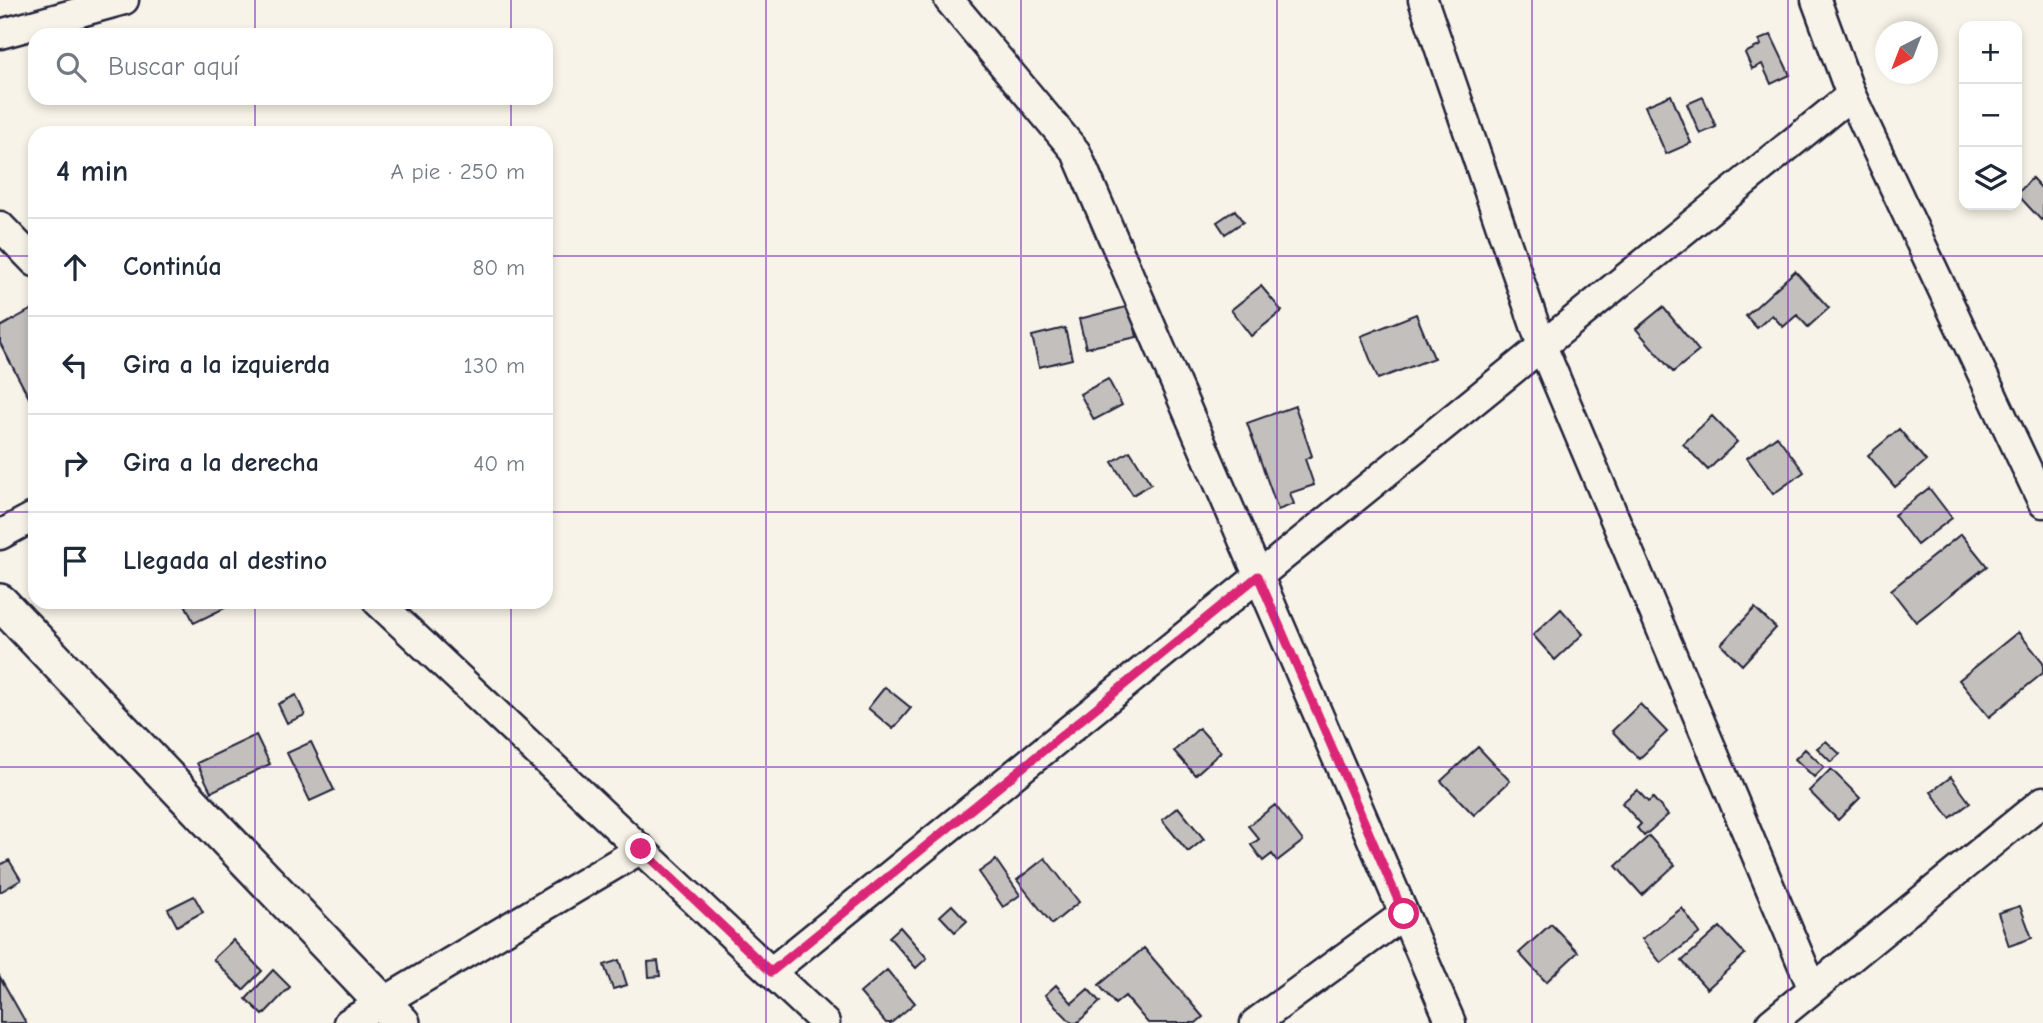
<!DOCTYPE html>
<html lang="es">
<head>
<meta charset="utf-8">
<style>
  :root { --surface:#fff; --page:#f2f2f3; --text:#1f2937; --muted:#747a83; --line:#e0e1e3 }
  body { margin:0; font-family:"Comic Neue",sans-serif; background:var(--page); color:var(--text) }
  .controls { position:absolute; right:21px; top:21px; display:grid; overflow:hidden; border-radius:14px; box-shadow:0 4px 10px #0003 }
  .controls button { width:63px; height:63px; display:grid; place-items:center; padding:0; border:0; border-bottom:2px solid var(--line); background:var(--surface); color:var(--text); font:35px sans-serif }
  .compass { position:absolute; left:1875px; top:21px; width:63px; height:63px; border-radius:50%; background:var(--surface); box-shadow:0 4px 10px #0003; rotate:222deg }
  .stop { position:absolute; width:21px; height:21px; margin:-16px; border:5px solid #db2777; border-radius:50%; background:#fff }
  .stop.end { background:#db2777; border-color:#fff; box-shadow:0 2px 7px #0008 }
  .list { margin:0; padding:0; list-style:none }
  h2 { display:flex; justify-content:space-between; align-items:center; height:91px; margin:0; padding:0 28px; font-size:30px }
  h2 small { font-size:23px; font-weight:400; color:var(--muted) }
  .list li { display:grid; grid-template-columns:46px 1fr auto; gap:21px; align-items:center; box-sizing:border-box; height:98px; padding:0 28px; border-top:2px solid var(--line) }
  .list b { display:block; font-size:26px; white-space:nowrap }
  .list em { font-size:23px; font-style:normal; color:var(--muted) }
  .icon { flex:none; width:38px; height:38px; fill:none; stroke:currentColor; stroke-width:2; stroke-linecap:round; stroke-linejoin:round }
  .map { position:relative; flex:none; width:2043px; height:1023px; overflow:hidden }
  .search { position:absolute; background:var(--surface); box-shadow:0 4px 10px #0003; left:28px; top:28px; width:525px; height:77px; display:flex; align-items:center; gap:18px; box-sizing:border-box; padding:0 24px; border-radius:21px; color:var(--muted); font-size:26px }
  .panel { position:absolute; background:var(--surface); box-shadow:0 4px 10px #0003; left:28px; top:126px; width:525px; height:483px; border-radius:21px }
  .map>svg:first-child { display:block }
  .building { fill:#c2bfbd; stroke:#22223b; stroke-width:2 }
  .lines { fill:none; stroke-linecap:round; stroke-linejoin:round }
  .minor-casing { stroke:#22223b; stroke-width:33 }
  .tertiary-casing { stroke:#22223b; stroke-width:40 }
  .minor { stroke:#f7f3e8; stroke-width:28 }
  .tertiary { stroke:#f7f3e8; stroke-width:35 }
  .route { stroke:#db2777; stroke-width:9 }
  .grid { fill:none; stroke:#7b2cbf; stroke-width:2; stroke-opacity:0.55 }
</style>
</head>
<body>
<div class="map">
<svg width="2043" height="1023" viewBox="0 0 2043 1023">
  <rect width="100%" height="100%" fill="#f7f3e8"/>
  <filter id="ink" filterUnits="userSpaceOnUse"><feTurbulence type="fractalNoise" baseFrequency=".0143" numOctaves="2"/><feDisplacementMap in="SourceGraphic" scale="14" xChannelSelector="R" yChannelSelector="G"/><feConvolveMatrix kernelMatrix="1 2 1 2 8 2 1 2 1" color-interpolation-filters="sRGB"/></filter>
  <g filter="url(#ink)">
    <!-- building -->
    <path class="building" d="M1771,35L1790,75L1771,84L1762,64L1752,69L1745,53L1761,45L1759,40Z
      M1671,95L1691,143L1666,154L1645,106Z
      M1703,97L1716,127L1700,134L1687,104Z
      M2032,178L2043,190V218L2041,220L2017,194Z
      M1235,210L1243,222L1225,234L1217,222Z
      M1795,271L1829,308L1808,327L1797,315L1783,327L1772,315L1757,328L1746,316Z
      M1261,286L1282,311L1251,336L1231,310Z
      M1130,306L1137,337L1086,348L1079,319Z
      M1663,307L1699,351L1673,372L1636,329Z
      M34,308H35V409L0,343V327Z
      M1416,314L1434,358L1378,379L1361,336Z
      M1065,328L1072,359L1039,367L1032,336Z
      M1108,379L1122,405L1094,420L1080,394Z
      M1295,406L1312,456L1305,459L1314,485L1290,493L1294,504L1278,510L1247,423Z
      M1712,416L1737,442L1708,470L1683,444Z
      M1899,429L1926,461L1895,487L1868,455Z
      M1777,436L1804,472L1773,494L1747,458Z
      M1130,451L1151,484L1133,495L1112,462Z
      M1929,488L1952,518L1917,545L1894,515Z
      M1961,534L1987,566L1916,622L1891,590Z
      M184,602H237L194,623Z
      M1755,608L1776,628L1742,665L1721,644Z
      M1561,609L1583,634L1555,660L1533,635Z
      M2018,632L2043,662V673L1989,717L1959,680Z
      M885,687L911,708L893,729L868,708Z
      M296,695L305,715L287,723L278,704Z
      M1640,704L1667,732L1639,759L1612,731Z
      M1199,728L1221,752L1195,775L1174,751Z
      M256,735L270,764L211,792L197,763Z
      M1826,741L1840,754L1831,762L1817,748Z
      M311,742L334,790L310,801L287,753Z
      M1478,747L1510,781L1474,815L1441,781Z
      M1805,749L1824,767L1814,777L1795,759Z
      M1831,769L1860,798L1838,820L1809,791Z
      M1951,777L1970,803L1950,818L1931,792Z
      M1637,790L1648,802L1653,798L1668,815L1644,836L1637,828L1641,824L1622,803Z
      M1275,805L1303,841L1277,861L1272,854L1263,861L1251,845L1259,839L1248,826Z
      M1178,807L1204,839L1188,852L1162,820Z
      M1649,836L1675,865L1642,895L1616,866Z
      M1045,858L1079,902L1052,924L1017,880Z
      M9,860L21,880L0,892V865Z
      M996,860L1020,895L1003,907L979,872Z
      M194,896L203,912L177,926L168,909Z
      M952,905L967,921L955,932L940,916Z
      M2020,906L2032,938L2009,946L1998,913Z
      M1682,908L1700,933L1661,963L1642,939Z
      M1551,924L1578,952L1546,982L1519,953Z
      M900,927L927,958L916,968L889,937Z
      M1720,927L1745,954L1707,989L1682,961Z
      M233,940L262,971L243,990L213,959Z
      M1144,948L1203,1017L1196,1023H1148L1125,996L1115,1004L1099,985Z
      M619,960L627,985L613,989L604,965Z
      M658,961L660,976L649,977L648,962Z
      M273,970L290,987L263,1015L246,999Z
      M887,970L915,1003L891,1023H886L860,993Z
      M0,977L26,1023H0Z
      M1056,985L1072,1003L1088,989L1100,1002L1077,1023H1072L1045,995Z"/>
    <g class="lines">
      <defs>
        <path id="minor" d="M949,0L1076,152L1451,1023
          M1423,0L1542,346L1812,987
          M1816,0L1851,95L2043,503
          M0,34L124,0
          M0,226L35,262
          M0,535L35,516
          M378,602L825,1023
          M771,972L1851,95
          M348,1023L641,849
          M1255,1023L1404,914
          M1771,1023L2043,801"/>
        <path id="tertiary" d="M0,602L402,1023"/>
      </defs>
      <!-- minor casing -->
      <use href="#minor" class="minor-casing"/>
      <!-- tertiary casing -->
      <use href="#tertiary" class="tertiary-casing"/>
      <!-- minor -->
      <use href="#minor" class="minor"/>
      <!-- tertiary -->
      <use href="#tertiary" class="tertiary"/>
    </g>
  </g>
  <g class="lines" filter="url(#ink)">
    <!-- route -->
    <path class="route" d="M641,849L771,972L1258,576L1404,914"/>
  </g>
  <!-- grid -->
  <path class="grid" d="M255,0V35M511,0V35M766,0V1023M1021,0V1023M1277,0V1023M1532,0V1023M1788,0V1023M255,98V133M511,98V133M0,256H35M546,256H2043M0,512H35M546,512H2043M255,602V1023M511,602V1023M0,767H2043"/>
</svg>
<div class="controls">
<button>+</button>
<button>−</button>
<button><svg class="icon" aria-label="layers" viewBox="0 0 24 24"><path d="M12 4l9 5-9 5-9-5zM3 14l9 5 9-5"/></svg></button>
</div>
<svg class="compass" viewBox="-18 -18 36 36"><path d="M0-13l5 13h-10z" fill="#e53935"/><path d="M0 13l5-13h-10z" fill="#747a83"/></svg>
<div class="stop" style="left:1404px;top:914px"></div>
<div class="stop end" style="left:641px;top:849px"></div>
<div class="search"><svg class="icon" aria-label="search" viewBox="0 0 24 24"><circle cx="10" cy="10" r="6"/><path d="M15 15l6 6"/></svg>Buscar aquí</div>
<section class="panel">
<h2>4 min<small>A pie · 250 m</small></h2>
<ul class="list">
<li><svg class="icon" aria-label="ahead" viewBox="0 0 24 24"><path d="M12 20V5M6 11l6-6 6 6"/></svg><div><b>Continúa</b></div><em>80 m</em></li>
<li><svg class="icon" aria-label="left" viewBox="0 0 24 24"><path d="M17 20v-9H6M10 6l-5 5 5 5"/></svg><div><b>Gira a la izquierda</b></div><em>130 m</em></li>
<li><svg class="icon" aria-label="right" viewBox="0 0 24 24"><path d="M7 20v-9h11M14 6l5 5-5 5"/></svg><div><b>Gira a la derecha</b></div><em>40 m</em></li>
<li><svg class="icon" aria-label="arrive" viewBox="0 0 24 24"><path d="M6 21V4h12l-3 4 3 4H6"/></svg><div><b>Llegada al destino</b></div></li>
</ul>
</section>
</div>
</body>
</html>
